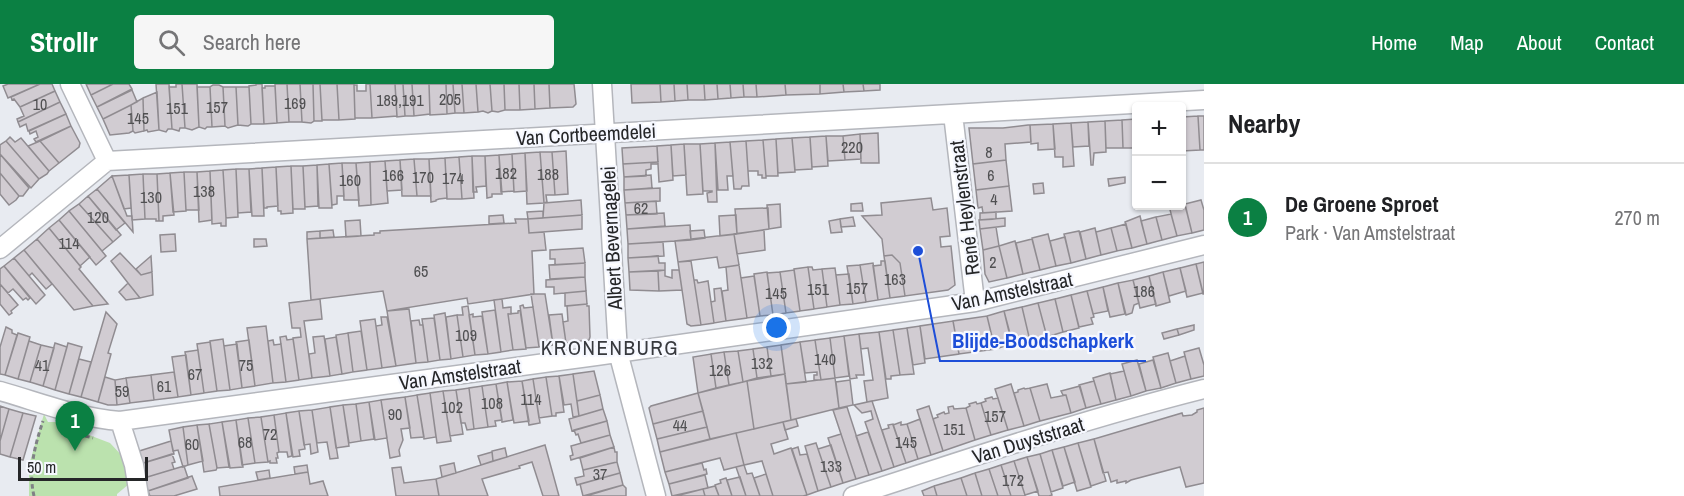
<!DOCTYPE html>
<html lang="en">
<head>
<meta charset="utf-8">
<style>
  :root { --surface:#fff; --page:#f6f6f6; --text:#202124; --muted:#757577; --line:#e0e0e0; --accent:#0b8043 }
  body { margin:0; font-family:"Archivo Narrow",sans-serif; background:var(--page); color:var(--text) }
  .controls { position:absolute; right:18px; top:18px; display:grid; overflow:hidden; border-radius:6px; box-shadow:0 2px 4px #0004 }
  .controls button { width:54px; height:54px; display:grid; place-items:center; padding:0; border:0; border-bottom:2px solid var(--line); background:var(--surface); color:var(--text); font:30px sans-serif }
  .scale { position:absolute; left:18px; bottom:15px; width:130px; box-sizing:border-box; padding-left:6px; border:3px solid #252628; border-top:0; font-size:16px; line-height:21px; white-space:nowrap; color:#252628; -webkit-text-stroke:4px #f6f8ff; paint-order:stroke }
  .you { position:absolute; left:777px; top:244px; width:21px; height:21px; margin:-15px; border:4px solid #fff; border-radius:50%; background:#1a73e8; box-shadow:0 0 0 9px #1a73e833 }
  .badge { display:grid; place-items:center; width:39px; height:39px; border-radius:50%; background:var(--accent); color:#fff; font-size:20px; font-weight:700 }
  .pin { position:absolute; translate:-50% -50px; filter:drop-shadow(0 2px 3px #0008) }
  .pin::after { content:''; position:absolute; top:32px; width:21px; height:18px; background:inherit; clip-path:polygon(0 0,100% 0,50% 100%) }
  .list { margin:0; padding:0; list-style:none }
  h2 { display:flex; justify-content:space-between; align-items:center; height:78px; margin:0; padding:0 24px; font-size:26px }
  h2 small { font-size:20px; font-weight:400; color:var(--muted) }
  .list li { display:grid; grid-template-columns:39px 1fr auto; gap:18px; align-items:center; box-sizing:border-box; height:108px; padding:0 24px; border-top:2px solid var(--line) }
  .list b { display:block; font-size:22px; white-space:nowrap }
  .list p { margin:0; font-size:20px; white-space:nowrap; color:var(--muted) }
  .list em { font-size:20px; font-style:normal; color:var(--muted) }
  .icon { flex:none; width:33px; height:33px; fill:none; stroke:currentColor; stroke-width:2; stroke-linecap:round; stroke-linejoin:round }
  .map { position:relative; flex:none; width:1204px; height:412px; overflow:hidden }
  header { display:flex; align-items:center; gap:36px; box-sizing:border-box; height:84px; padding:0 30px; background:var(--accent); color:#fff }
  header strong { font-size:28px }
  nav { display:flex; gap:33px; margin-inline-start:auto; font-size:21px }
  .search { width:420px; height:54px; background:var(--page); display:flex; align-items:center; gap:15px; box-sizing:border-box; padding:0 21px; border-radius:6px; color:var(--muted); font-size:22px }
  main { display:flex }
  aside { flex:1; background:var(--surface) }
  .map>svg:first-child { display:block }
  .green { fill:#bbe2ae }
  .building { fill:#d1ccd2; stroke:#908c91; stroke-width:1.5 }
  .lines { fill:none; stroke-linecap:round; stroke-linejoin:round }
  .street-casing { stroke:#b4b6bc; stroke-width:21 }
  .path { stroke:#7f8185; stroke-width:3; stroke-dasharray:4.5 3; stroke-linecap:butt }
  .street { stroke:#fff; stroke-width:18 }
  .labels { text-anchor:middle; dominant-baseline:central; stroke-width:4.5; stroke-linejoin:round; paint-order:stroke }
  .number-label { font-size:16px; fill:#505052 }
  .street-label { font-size:20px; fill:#252628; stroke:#f6f8ff }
  .neighbourhood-label { font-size:21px; letter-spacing:1.5px; fill:#37393e; stroke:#f6f8ff }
  .leader { fill:none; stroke:#1d4ed8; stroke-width:2 }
  .callout-dot { fill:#1d4ed8; stroke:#f6f8ff; stroke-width:2 }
  .callout-label { font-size:21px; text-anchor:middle; font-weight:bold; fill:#1d4ed8; stroke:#f6f8ff; stroke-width:4.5; stroke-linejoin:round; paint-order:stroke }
</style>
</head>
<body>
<header>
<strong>Strollr</strong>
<div class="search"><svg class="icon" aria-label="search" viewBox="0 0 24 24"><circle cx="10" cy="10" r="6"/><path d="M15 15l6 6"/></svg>Search here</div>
<nav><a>Home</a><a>Map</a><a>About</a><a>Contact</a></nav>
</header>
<main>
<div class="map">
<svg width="1204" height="412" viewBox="0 0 1204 412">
  <rect width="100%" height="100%" fill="#e8ebf1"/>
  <!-- green -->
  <path class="green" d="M44,330L48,338H55L110,359L125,375L129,400L117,410V412H29V381Z"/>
  <!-- building -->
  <path class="building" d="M8,0H40L8,14L3,2Z
    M40,0H52L55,7L20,23L14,15L12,16L11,13Z
    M86,0H113L91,11Z
    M113,0H129L132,5L97,23L91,11Z
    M156,0H169L172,45H168L166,48L159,46Z
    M176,0H182L185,44H180L179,47L172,45L169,3H176Z
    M182,0H197L199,43L192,46L185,44Z
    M256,0H262L264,40H251L249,2L256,1Z
    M275,0H287L289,38L277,39Z
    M287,0H300L302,38H289Z
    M300,0H313L314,37L311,39L302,38Z
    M313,0H320L322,37H314Z
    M320,0H337L339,36H322Z
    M337,0H354L355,35L339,36Z
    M366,0H370L372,34H355L354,1H357V7H366Z
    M370,0H395L397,32L372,34Z
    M395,0H403L405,32L397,33Z
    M403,0H412L414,32H405Z
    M412,0H429L430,30L414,32Z
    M429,0H446L447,30L430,31Z
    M446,0H453L455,29L447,30Z
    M453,0H462L464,29H455Z
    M462,0H476L478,28L464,29Z
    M476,0H490L492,27L488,29L483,27L478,28Z
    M490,0H504L505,26L498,28L492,27Z
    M504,0H519L520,26H505Z
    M519,0H534L535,25L520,26Z
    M534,0H549L550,24L535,25Z
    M549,0H574L576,20L573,23L550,24Z
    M631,0H660L661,18L632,19Z
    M660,0H674L675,17L661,18Z
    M674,0H687L688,16L675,17Z
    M687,0H704L705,16H688Z
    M704,0H717L718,15L705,16Z
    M717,0H730L731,14L718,15Z
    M730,0H743L744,13L731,14Z
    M743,0H756L757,13H744Z
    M756,0H785L786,11L757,13Z
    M785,0H820V10L786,11Z
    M820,0H843L844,8L820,10Z
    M843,0H863L864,7L844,8Z
    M863,0H880V6L864,7Z
    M213,1H219L223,3L225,42L212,43L210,3Z
    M265,2H275L277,39L264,40L262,4H265Z
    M197,3H210L212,43H207L205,45L199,43Z
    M223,3H236L238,41L228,44L225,42Z
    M236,3H249L251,40L248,42L238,41Z
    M132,6L137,18L103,35L97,23Z
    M55,7L60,18L18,38L17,35L24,32L20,23Z
    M157,8L159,46L148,48L147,46L144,47L143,14Z
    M143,14L144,47L135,49L133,47L131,21Z
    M60,18L66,30L28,47L26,40L20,43L18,38Z
    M131,21L133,47L129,49L110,51L103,35Z
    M66,30L71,42L36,58L34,55L38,53L36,47L30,50L29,47Z
    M1198,32L1200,66L1182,67V33Z
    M1198,32H1204V66H1200Z
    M1136,35V65H1134L1133,64H1123L1122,36Z
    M1122,36L1123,64H1106L1105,37Z
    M1105,37L1106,68L1094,69L1093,81H1091L1088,38Z
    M1088,38L1089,62L1073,63L1071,39Z
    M1071,39L1074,82L1063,83V73H1055L1053,40Z
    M1053,40L1055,65L1038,66V59L1031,60L1030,41Z
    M1028,41H1030L1031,58L1005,60L1006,76L973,80L969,44H1003Z
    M71,42L80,59L79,63L59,79L40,57Z
    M878,49L879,79H861L860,50Z
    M860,50L861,75L845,76L843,52Z
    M826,52L828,82L812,83L810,53Z
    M826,52H843L845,76L828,77Z
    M10,53L15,58L21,54L49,87L47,90L39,95L6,57Z
    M810,53L812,85L795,86L792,54Z
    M792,54L795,88L778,89L776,55Z
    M776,55L778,92H766L763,56Z
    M763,56L766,92V94H762V91H758V87H748L746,57Z
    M6,57L39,95L31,104L0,70V61Z
    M40,57L59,79L49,87L28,62Z
    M746,57L749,102H742L741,105H734L730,58Z
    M730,58L733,92H727L728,106H718L715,59Z
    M715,59L717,118H708L707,109L712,108V107H703L700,60Z
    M684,60L686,91L673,92L671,61Z
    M684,60H700L703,110L687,111Z
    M671,61L673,96L659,98L657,62Z
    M657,62L658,78L623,80L622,64Z
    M566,67L568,110L555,111L552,68Z
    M540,68L544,119L527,120L525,69Z
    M540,68H552L555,111H546L547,118L544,119Z
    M525,69L527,107L514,108L512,70Z
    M0,70L29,104L23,112H19L0,89Z
    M512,70L514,107L501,108L499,71Z
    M499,71L502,110H492V113L487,114L485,72Z
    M472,72L474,114L462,115L459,73Z
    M472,72H485L486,102L476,103L477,108H473Z
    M459,73L462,115H447L445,74Z
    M445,74L447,114L439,115L436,116V117L431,118L429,75Z
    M414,75L417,112H402L400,76Z
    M414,75H429L431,112H417Z
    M400,76L402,106L387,107L385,77Z
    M1006,76L1009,102L976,106L973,80Z
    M385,77L388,119L371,121L370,78Z
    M370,78L371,121L359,122L356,79Z
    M658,78V80H651V85L646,86V92L624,93L623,80Z
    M342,79L344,112H337V120L332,121L329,80Z
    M342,79H356L359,116H344Z
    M329,80L332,124H319L317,81Z
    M317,81L318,122L305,123L303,82Z
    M291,82L293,129L281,130V127H278L276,83Z
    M291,82H303L305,125H293Z
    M276,83L278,122L267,123V124H264L262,84Z
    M262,84L264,132H252L249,85Z
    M236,85L238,133L226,134L223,86Z
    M236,85H249L251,128L238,129Z
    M223,86L226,134V142H221V139L212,140L210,87Z
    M210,87L212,136L199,138L197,88Z
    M184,88L186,127L173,128L170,89Z
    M184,88H197L199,126H186Z
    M0,89L19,112L16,116L9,121L0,110Z
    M170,89L174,131L163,132V137H159L157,90Z
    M143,90L145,135L132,136L129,91Z
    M143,90H157L159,137H156V135H145Z
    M129,91L131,124L124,125L112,92Z
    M651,91L652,104L624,106V93Z
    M112,92L127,132H132L133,148L97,105Z
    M1125,93V99L1109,102L1108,95Z
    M1043,99L1044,109L1034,110L1033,100Z
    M1009,102L1012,127L983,129L982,123L978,124L976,106Z
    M660,104V117L625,119L624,106Z
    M97,105L125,139L116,146L88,112Z
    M88,112L121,151L113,158L79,120Z
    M931,114L933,126L947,124L950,152L940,153L941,163L951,162L955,201L948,206L905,212L900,179L892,171L884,172L882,155L862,132L882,131L881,119Z
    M581,116L582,131L543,134L544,119Z
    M1201,116L1204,126V146L1192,149L1185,120Z
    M656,117L657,130L626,131L625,119Z
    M1184,117L1192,149L1177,152L1169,122H1182V118Z
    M862,119L863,127H851V120Z
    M79,120L113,158L102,167L69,127Z
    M780,120L781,143L769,145L767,121Z
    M768,124L769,145L737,150L735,125Z
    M69,127L106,172L96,181L59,136Z
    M543,127V134L528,135L527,128Z
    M996,128V135L980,136V129Z
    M664,129L665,142L627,145L626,131Z
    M1171,130L1177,152L1162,156L1156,133Z
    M503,131L504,139L489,140V132Z
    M582,131V145L529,149L528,135Z
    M736,131L737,150L720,152L719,132Z
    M1140,132L1147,160L1132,164L1125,138Z
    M853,133L855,142L841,143L840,135Z
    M1156,133L1162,156L1147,160L1141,137Z
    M1005,134V142L980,145L979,136Z
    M515,135H528L529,149L544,148L546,166L532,167L534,210L468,220L467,214L387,227L383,207L311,216L307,155L374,151V149H380V147L516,139Z
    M840,135L842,148L831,149L829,137Z
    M59,136L90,173L80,182L49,144Z
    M360,136L361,152L346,153L345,137Z
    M1126,140L1132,164L1117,167L1111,144Z
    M690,141L691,156L628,160L627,145Z
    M996,143L999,162L983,166L980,145Z
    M49,144L81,183L79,185L108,220L93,222L37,155Z
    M1095,144L1101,171L1086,175L1080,148Z
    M1111,144L1117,167L1101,171L1096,148Z
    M333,146L334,153L320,154V147Z
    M704,146L705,154L691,156L690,147Z
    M764,146L765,166L737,170L734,150Z
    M320,147V154L307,155V148Z
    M1079,147L1086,175L1071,179L1064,150Z
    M175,150L176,167L161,168L160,151Z
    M734,150L739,181L719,184L717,173L678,178L675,157Z
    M1048,150L1056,182L1040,186L1032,154Z
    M1065,153L1071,179L1056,182L1050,157Z
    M37,155L93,222L74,226L24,166Z
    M254,155H266L267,162L254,163Z
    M1032,155L1040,186L1023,190L1016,159Z
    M1015,157L1023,190L1007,194L999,162Z
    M663,158L664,172L628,174V160Z
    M999,162L1007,194L989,198L985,190L983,166Z
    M583,164L585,179L555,181V175H550V166Z
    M24,166L52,200L46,205L32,189L29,192L14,174Z
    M120,169L141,191L152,188L153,211L140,214L128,199L111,177Z
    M892,171L900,179L905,212L890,214L884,172Z
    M151,172L152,188L141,191L136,185Z
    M658,172L659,179H665V186L629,188L628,174Z
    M14,174L45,211L36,220L4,182Z
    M691,177L701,241L691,242L687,240L678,178Z
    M881,177H885L890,214L878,216L873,182L881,181Z
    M1204,178V210H1203L1196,180Z
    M585,179V193L550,195L549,181Z
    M873,179L878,216L866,218L860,181Z
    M1196,180L1203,209L1187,213L1180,184Z
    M739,181L747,234L726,237L722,207L728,206L726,183Z
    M860,181L866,218L853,220L847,182Z
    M4,182L30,214L28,216L26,214L23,216L13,205L8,209L0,200V185Z
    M808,183L814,225L800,227L794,185Z
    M808,183H812L813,186L822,185L827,223L814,225Z
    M835,184L840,221L827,223L822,185Z
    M1180,184L1186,207L1169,212L1163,188Z
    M665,186V192L672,194V186H679L682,206L659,207L658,187Z
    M794,186L800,227L786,229L780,188Z
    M658,187L659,207L630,206L629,188Z
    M767,188L773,231L760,232L754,190Z
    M780,188L786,229L773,231L767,189Z
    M1163,188L1170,218L1156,222L1149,192Z
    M849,190L853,220L840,221L836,191Z
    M754,192L760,232L747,234L741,194Z
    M1149,192L1156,220L1140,224L1133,196Z
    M585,193L586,207L554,210V203H546V196Z
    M694,196H697L698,199L708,197L714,239L701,241Z
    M1133,196L1139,219L1134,221L1132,229L1126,231L1118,199Z
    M128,199L140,214L126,216L119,208Z
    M1118,199L1125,230L1110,233L1103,203Z
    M0,200L18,221L11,227L12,229L9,231L0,220Z
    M1103,203L1108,227L1093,230L1087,207Z
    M721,204L726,237L714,239L711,218L715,217L714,205Z
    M586,207L587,220L565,222V209Z
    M1087,207L1094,233L1091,234L1093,240L1079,243L1071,211Z
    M531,210H545L553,261L539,263Z
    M1071,211L1079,244L1063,248L1055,215Z
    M320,215L322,235L304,237L312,294L299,296L293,254L301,253L300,244H292L289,219Z
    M502,215L503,224L511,223V230H508L513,266L501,268L494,216Z
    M1055,215L1063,248L1047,253L1038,219Z
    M1038,219L1047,253L1030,257L1022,223Z
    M587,220V222H589L590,253L589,256L566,259L563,238L568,237L567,222Z
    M523,221L524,224L533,223L539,263L526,264L520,222Z
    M468,222L475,271L463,273L457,231H463L462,223Z
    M1022,223L1030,257L1013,261L1004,227Z
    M409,225L416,279L396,282L387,227Z
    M495,226L501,268L488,270L482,228Z
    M520,226L526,265L513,266L508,230L518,229V227Z
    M1004,227L1012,260L995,265L987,232Z
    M106,228L117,240L108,269L111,270L98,318L81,313Z
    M445,229L451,275L440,276L434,231Z
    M473,230V233L482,232L488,270L475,271L469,231Z
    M562,230L566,259L553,261L549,231Z
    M457,231L463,273L451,275L446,233Z
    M987,232L995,265L959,270L953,237Z
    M381,233H387L396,282L382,284L376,242L382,241Z
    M434,234L440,276L428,278L422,235Z
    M375,235L382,284L367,286L360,237Z
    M419,236L420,241H423L428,278L416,279L411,237Z
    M953,237L959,270L925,275L920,242Z
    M1194,241V246L1179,251L1177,245Z
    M266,242L273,299L255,302L247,244Z
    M920,242L925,279L913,281L907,244Z
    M6,243L12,246V249L17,251L5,291L0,290V263Z
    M907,244L914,290L900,291L893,246Z
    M1177,245L1179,251L1164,255L1162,249Z
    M893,246L900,291L891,292V295H886L879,248Z
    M361,247L367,286L353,288L348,249Z
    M879,248L888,314L867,318L864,297L873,296L868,264L861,265L859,250Z
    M18,249L30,253L18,295L5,291Z
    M348,249L353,288L342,290L336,251Z
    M859,250L864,291H856L857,294L850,295L844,252Z
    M286,252L287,256L293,255L299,296L286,298L280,253Z
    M324,252L330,292L312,294L309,270L315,269L313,253Z
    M844,252L849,292L835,294L830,254Z
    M336,253L342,290L330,292L325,255Z
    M830,254L835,294L821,296L815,256Z
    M223,255L230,306L217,307L210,257Z
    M249,256L255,302L242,304L236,258Z
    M273,256L274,261L281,260L286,298L273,299L268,257Z
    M815,256L821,296H814V291H817V288L805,289L800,258Z
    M29,257L41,261L30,298L18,295Z
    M210,258L217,307L204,309L197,260Z
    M800,258L806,298L786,300L781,261Z
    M55,259L67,263L55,306L43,302Z
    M68,259L82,263L69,310L55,306Z
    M237,260L242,304L230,306L224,262Z
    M41,261L54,264L43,302L30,298Z
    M781,261L785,290L771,292L767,263Z
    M767,263L771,292L757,294L753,265Z
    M1199,264L1204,281V292L1191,295L1184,268Z
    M753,265L757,294L743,298L738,267Z
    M198,266L204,309L191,311L185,268Z
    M738,267L743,298L729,301L724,268Z
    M724,268L729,301L716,304L711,270Z
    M1168,269L1176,299L1161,304L1153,273Z
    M711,270L716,304L698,309L693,273Z
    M186,271L191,311L178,313L172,273Z
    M1185,272L1191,295L1176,299L1170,277Z
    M79,275L91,278L81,313L69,310Z
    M1137,276L1146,307L1131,312L1122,280Z
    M1153,276L1161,304L1146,307L1139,280Z
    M594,287L600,311L577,317L573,290Z
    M1124,287L1131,312L1116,316L1110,290Z
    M174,288L178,313L154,316L151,291Z
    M1110,289L1116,316L1101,320L1093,294Z
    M573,290L579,332L573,333L571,320L564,321L559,292Z
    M785,290L791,336L754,345L747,297Z
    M151,291L154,316L130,319L126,294Z
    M559,292L564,328L556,329V332H552L546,293Z
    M105,293L115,296L117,321H108L98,318Z
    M546,293L552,332L539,334L533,295Z
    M126,294L130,319L117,321L115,296Z
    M835,294L839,324L791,336L786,300Z
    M533,295L540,339L529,341L522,297Z
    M850,296L853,321L839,324L836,298Z
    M522,297L529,337L514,339L507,298Z
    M747,297L754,345L710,355L698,309Z
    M1094,297L1101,320L1086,324L1079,301Z
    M507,298L513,336L502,338L496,300Z
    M496,300L502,336L495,337L496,342L488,343L482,302Z
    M1011,300L1024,342L1008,346L995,305Z
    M1047,300L1051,314L1066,311L1071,329L1040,337L1030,304Z
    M482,302L488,343L474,345L469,304Z
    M1080,302L1086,324L1071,329L1066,311H1063L1061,307Z
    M469,304L474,345L467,346L465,339H461L456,306Z
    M1024,304L1025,305L1030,304L1040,337L1024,342L1014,309L1018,308V306Z
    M456,306L463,350L450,352L443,307Z
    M443,307L451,357L437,359L430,309Z
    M430,309L436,353L424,355L417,311Z
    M698,309L703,327L653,340L649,324L651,322Z
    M417,311L424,353L411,354L405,313Z
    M600,311L603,325L579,332L577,317Z
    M405,313L410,344L401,345L403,356L399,366L400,372L390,374L381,316Z
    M992,313L993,315L998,314L1008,346L991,351L981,319L986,317L985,315Z
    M381,316L387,354L375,356L369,318Z
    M872,317L894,383L882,387L865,338L873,335L871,327L862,329L854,321Z
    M369,318L374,355L361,357L356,320Z
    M976,318L977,320L981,319L991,351L975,356L966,324L970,322L969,320Z
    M356,320L361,357L349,359L343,321Z
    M343,321L349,362L336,364L330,323Z
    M0,322L9,325L0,357Z
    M929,322L943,367L931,371L917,326Z
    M953,322L954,325L966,324L975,356L943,367L933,335L938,333L937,331L944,328L945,330L949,329L948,323Z
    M330,323L338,374L330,375L327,358L317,359L312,326Z
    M847,323L869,391L856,395L833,326Z
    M1204,324V399L1186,403L1180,383L1131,396L1126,399V397L1117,399V396L1111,398L1108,388L1103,389L1094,355L1182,329L1183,332L1192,331L1197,328V326Z
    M9,325L23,329L10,373L0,370V357Z
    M603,325L607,337L572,347L569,335Z
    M312,326L318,368L311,370L310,360L304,361L299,327Z
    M299,327L305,365L299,366L300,372L293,373L286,329Z
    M703,327L707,343L657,355L653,340Z
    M23,329L36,332L23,376L10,373Z
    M286,329L292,372L288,373L287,368H279L274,331Z
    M274,331L279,368L277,369L278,374H276L277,379H270V377L268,378L261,333Z
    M261,333L268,378L255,379L248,334Z
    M248,334L255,379L242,381L236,336Z
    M796,335L798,342L785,346L783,338Z
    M920,335L931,371L918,375L907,340Z
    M236,336L243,383L230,384L222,338Z
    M607,337L610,351L581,359L578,350L576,351L574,346Z
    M222,338L229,383L217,384L209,340Z
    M783,338L788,355L771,360L774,370L791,364L807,411L803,412H773L762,377L744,381L736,349Z
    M901,338V341L907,340L918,375L906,379L893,341Z
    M209,340L217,384L216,386L204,388L197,341Z
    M893,340L906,379L894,383L882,346L889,344L888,341Z
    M197,341L203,377L188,381L183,343Z
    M183,343L188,381L183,383L178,366L173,367L169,346Z
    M707,343L710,355L660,368L657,355Z
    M868,348L882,387L869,391L856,352Z
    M736,349L744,381L724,386L720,374L665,388L660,368Z
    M841,350L856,395L843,399L828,354Z
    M610,351L614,363L571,376L570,372L573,371L571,362Z
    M1094,355L1106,397L1091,402L1078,359Z
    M171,357L174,370L140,380L136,368Z
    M816,359L831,403L818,407L805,362Z
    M1078,359L1091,403L1077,407L1064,363Z
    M545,361L559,412H543L532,378L519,382L520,384L482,395L488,412H439L436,395Z
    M831,361L843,399L831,403L818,365Z
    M614,363L615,368H617V378L583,386L580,374Z
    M798,363L800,371L807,370L818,407L807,411L792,365Z
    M1064,363L1075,398L1063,402L1052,366Z
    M505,364L507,373L493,377L492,367Z
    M1052,366L1063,404L1051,408L1040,370Z
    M492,368L493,377L481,381L478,372Z
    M172,370L175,378L172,379L174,385L144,394L140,380Z
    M1040,370L1052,411L1049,412H1039L1027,373Z
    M1027,373L1038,407L1025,411L1014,377Z
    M1014,377L1025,411V412H1011L1001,381Z
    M617,378L620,389L577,401L575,394L584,392L583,386Z
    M454,379L456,389L442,393L440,382Z
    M702,379L704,386L706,385L707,390L669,400L665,388Z
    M307,381L308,388L295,390L294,383Z
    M744,381L747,390L752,389L760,412H746L736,383Z
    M1001,381L1011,412H998L989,385Z
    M184,382L188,394L148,407L144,394Z
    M401,383L404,399L436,395L439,412H396L392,384Z
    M989,385L998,412H982L975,389Z
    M269,386L270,394L258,396L256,388Z
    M308,388L310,400L323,397L328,412H220L219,403Z
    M620,389L623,401L583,412L580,400Z
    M975,389L982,412H967L961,394Z
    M766,390L773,412H760L754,394Z
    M705,391L708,404L672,412L669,400Z
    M192,392L197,405L174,412H150L148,407Z
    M740,393L746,412H732L727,396Z
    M726,394L732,412H719L715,401L721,399L720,396Z
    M961,394L967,412H937L934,402Z
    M623,401L626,404V412H586Z
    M715,402L719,412H705L703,405Z
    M934,402L937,412H924L922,407Z
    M703,405L705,412H676Z"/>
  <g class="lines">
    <defs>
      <path id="street" d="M70,0L107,77
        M602,0L618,268L656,412
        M953,30L975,218
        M0,165L107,77L1204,16
        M0,307C39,318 79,334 120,337L596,272L975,218L1204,161
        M120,337L134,381L139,412
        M853,412C970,374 1085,335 1204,305"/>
    </defs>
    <!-- street casing -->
    <use href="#street" class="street-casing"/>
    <!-- path -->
    <path class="path" d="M78,350L93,354
      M34,412C28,387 35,361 43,337"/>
    <!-- street -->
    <use href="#street" class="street"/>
  </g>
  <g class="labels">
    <!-- number labels -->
    <g class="number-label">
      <text x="450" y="15">205</text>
      <text x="400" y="16">189,191</text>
      <text x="295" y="19">169</text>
      <text x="40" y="20">10</text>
      <text x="217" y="23">157</text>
      <text x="177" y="24">151</text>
      <text x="138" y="34">145</text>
      <text x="852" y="63">220</text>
      <text x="989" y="68">8</text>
      <text x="506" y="89">182</text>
      <text x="548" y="90">188</text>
      <text x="393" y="91">166</text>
      <text x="991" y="91">6</text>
      <text x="423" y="93">170</text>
      <text x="453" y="94">174</text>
      <text x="350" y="96">160</text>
      <text x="204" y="107">138</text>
      <text x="151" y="113">130</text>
      <text x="994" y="115">4</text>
      <text x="641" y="124">62</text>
      <text x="98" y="133">120</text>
      <text x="69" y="159">114</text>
      <text x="993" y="178">2</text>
      <text x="421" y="187">65</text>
      <text x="895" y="195">163</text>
      <text x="857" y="204">157</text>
      <text x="818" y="205">151</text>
      <text x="1144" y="207">186</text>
      <text x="776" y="209">145</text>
      <text x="466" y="251">109</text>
      <text x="825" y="275">140</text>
      <text x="762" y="279">132</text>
      <text x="42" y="281">41</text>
      <text x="246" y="281">75</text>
      <text x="720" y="286">126</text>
      <text x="195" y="290">67</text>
      <text x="164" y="302">61</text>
      <text x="122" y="307">59</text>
      <text x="531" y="315">114</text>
      <text x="492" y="319">108</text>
      <text x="452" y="323">102</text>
      <text x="395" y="330">90</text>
      <text x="995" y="332">157</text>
      <text x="680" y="341">44</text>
      <text x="954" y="345">151</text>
      <text x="270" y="350">72</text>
      <text x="245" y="358">68</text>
      <text x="906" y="358">145</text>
      <text x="192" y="360">60</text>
      <text x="831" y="382">133</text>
      <text x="600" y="390">37</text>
      <text x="1013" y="396">172</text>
    </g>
    <!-- street labels -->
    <g class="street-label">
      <text transform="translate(586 50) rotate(-3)">Van Cortbeemdelei</text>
      <text transform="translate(964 124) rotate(-97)">René Heylenstraat</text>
      <text transform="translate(611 154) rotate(-93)">Albert Bevernagelei</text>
      <text transform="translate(1012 207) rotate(-12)">Van Amstelstraat</text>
      <text transform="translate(460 290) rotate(-8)">Van Amstelstraat</text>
      <text transform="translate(1028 356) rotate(-17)">Van Duyststraat</text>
    </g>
    <!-- neighbourhood labels -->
    <g class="neighbourhood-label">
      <text x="610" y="263">KRONENBURG</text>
    </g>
  </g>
  <!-- callouts -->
  <path class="leader" d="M918 167L940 277H1146"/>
  <circle class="callout-dot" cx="918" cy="167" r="6"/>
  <g class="callout-label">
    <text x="1043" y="264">Blijde-Boodschapkerk</text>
  </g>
</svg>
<div class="controls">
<button>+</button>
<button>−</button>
</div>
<div class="scale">50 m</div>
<div class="you"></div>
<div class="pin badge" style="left:75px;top:367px">1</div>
</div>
<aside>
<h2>Nearby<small></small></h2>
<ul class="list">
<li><span class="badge">1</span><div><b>De Groene Sproet</b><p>Park · Van Amstelstraat</p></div><em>270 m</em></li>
</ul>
</aside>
</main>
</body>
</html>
